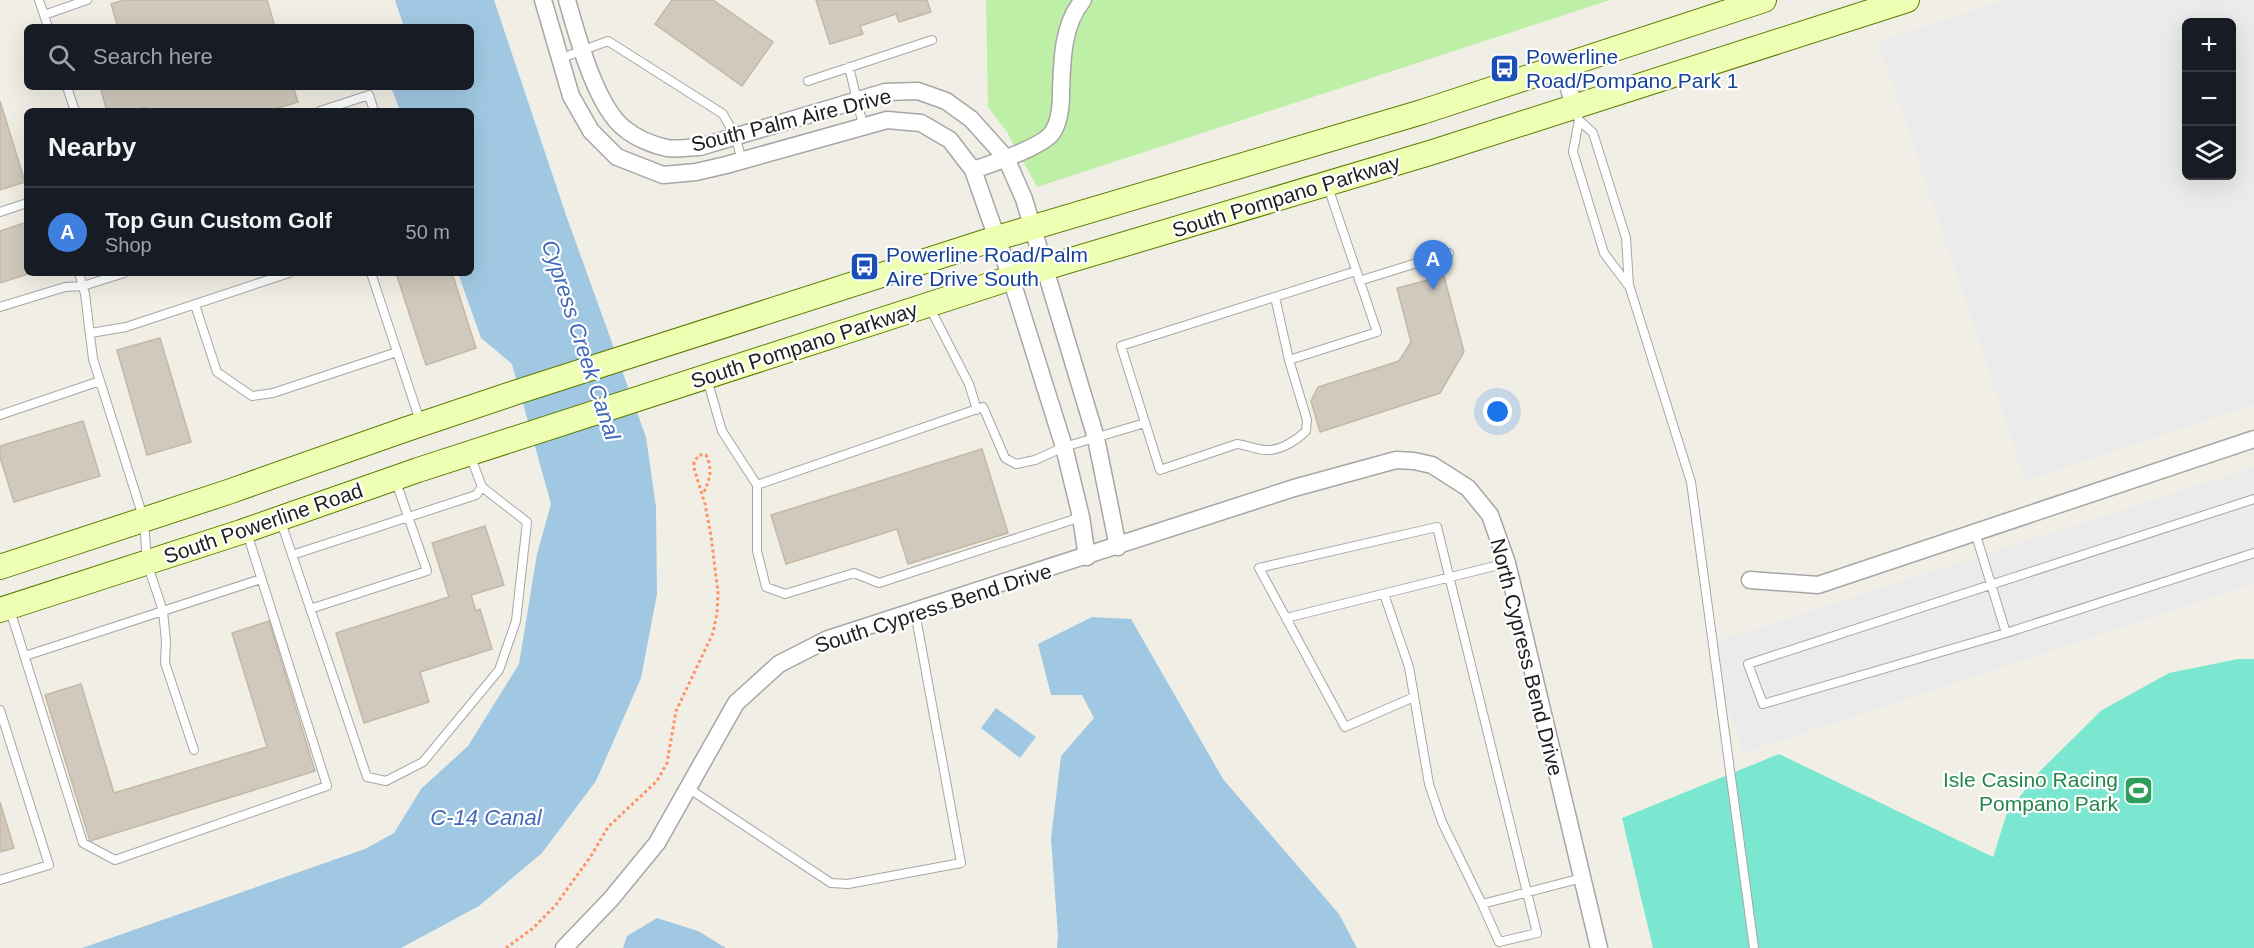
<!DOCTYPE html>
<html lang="en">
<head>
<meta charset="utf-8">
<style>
  :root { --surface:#171b24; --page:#242831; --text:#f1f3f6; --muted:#9ea1a6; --line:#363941; --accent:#b45309 }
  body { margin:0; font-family:Helvetica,sans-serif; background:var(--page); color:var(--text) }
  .controls { position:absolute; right:18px; top:18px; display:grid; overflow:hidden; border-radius:9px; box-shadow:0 6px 24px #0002 }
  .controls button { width:54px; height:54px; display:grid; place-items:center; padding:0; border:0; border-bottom:2px solid var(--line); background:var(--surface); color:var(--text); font:30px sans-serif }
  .you { position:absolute; left:1498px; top:412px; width:21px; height:21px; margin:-15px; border:4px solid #fff; border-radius:50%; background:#1a73e8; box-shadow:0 0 0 9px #1a73e833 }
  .badge { display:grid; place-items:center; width:39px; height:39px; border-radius:50%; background:var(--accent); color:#fff; font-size:20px; font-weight:700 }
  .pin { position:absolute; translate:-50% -50px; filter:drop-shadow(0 2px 3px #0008) }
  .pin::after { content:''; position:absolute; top:32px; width:21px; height:18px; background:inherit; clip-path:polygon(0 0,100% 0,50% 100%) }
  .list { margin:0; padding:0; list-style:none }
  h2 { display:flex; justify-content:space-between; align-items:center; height:78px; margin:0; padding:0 24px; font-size:26px }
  h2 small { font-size:20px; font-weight:400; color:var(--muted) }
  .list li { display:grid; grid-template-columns:39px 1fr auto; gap:18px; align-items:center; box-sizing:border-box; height:90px; padding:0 24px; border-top:2px solid var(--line) }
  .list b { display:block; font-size:22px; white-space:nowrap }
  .list p { margin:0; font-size:20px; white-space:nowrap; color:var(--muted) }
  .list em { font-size:20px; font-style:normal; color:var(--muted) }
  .icon { flex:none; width:33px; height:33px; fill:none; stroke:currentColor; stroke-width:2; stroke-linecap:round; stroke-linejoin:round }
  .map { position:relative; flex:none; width:2254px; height:948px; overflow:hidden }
  .search { position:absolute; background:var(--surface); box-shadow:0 6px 24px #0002; left:24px; top:24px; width:450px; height:66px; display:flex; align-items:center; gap:15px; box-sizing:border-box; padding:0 21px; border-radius:9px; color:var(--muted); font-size:22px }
  .panel { position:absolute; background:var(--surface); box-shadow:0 6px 24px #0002; left:24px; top:108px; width:450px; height:168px; border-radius:9px }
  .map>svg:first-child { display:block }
  .grass { fill:#bdf0a6 }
  .pitch { fill:#7be7d0 }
  .parking { fill:#ebebeb; fill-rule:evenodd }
  .water { fill:#a1c8e3 }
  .building { fill:#d1c9bd; stroke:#c4b8a5; stroke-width:1.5 }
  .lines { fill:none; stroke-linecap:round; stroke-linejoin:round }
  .service-casing { stroke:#a6a6a6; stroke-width:10 }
  .minor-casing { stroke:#a6a6a6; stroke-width:19 }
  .secondary-casing { stroke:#5a7c00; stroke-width:26 }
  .path { stroke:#ff9167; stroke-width:3; stroke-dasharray:3 3; stroke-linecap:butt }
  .service { stroke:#fff; stroke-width:8 }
  .minor { stroke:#fff; stroke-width:16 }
  .secondary { stroke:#eeffb4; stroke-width:24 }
  .labels { text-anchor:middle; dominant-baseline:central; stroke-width:4.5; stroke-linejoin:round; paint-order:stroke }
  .transit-label { font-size:21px; fill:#164399; stroke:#fff; text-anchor:start }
  .street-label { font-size:21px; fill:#1f1f1f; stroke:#fff }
  .leisure-label { font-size:21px; fill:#27864d; stroke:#fff; text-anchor:end }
  .water-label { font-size:22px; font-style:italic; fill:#4269b9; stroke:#fff }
</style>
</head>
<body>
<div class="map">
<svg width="2254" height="948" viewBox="0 0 2254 948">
  <rect width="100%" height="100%" fill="#f1efe5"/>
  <!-- grass -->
  <path class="grass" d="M986,0H1610L1037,187L1007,132L988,107Z"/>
  <!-- pitch -->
  <path class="pitch" d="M2238,659H2254V948H1653L1622,818L1779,754L1993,857L2007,813L2041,770L2102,710L2169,673Z"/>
  <!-- parking -->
  <path class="parking" d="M2005,0H2254V405L2025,481L1878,41ZM2186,22H2232V176H2186Z
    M2254,467V584L1743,753L1708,644Z"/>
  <!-- water -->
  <path class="water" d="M395,0H494L566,215L646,437L656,507L657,594L641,678L596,781L542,853L479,906L401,948H82L365,849L394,833L421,789L468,746L519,664L537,554L551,504L512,364L481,338L458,273H471V111H400L391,87H471V27H404Z
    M1092,617L1131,619L1223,779L1339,914L1357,948H1057L1058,936L1051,838L1061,756L1094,718L1082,695H1051L1038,644Z
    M996,708L1036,737L1020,758L981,728Z
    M657,918L698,931L726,948H623L627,936Z"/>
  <!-- building -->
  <path class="building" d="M124,0H267L275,27H118L111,4Z
    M672,0H713L773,42L742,86L655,24Z
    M816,0H927L931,12L899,22L896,14L860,26L863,34L830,44Z
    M100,87H293L298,102L268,111H146L145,107L133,111H107Z
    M0,101L25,182L0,190Z
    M27,222V273H31L0,283V231Z
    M396,273H452L476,348L426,365Z
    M1444,276L1464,352L1440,393L1320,432L1311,401L1318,387L1399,361L1411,342L1397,288Z
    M160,338L191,442L147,455L117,350Z
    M83,421L100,476L14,502L0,457V446Z
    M982,449L1008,533L908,564L897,529L786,564L771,515Z
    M485,526L504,585L471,595L476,611L480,609L492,649L420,672L429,702L364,723L336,633L449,597L432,543Z
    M269,621L315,771L90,841L45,695L81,684L114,793L267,747L232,633Z
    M0,802L14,848L0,852Z"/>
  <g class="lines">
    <defs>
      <path id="service" d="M39,0L48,27
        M44,15L87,0
        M559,59L608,41L723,114L735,136L742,160
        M849,67L863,125
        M808,81L932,40
        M67,87L75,111
        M320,111L369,95L374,111
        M1577,116L1579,120L1573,152L1604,253L1628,285
        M1579,120L1593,133L1626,238L1629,285L1691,482L1754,948
        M0,212L27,203
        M79,273L85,294L93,359L144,520L147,563L163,611L166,641L165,663L194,750
        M371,273L421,424
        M1359,281L1449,253
        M1275,297L1289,360L1307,420L1306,431C1297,440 1280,451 1266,450C1257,450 1247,445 1237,444L1160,470L1121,346L1356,271
        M195,305L217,372L252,396L273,393L397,352
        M0,307L65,287L83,286L124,273
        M930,308L969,384L977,410
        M91,333L126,327L289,273
        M1289,360L1377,332L1328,187
        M707,379L722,431L757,485V551L766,587L785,594L854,573L879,583L1081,517
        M0,415L100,381
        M757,485L983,407L1005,458L1016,464L1035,460L1064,447L1145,423
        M2254,499L1748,664L1763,704L2006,633L2254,553
        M280,519L367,777L386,781L423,762L499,670L516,621L527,522L482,487L470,455
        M1975,532L2006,633
        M292,555L476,495L482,487
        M1384,594L1409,667L1429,784L1442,822L1482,904L1582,878
        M310,609L427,571L395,479
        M10,610L83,843L115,860L327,786L247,533
        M1286,618L1507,563
        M25,656L261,579
        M1414,697L1345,727L1259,568L1437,527L1537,933L1499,942L1482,904
        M0,710L49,865L0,880
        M688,788L831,883L848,884L961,863L915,612"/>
      <path id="minor" d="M543,0L571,96L591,131L617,157L663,175L696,172L726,165L887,120L921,123L950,140L973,170L1011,278L1064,447L1081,517L1087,557
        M567,0C577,35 596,107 625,129C636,138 653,145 667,148C677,150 689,147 700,147L885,92L918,91L946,101L971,119L1006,158L1024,199L1096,438L1118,547
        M1563,65L1574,108
        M973,170C991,164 1042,147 1052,133C1060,122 1061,105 1061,93C1062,62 1062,25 1083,0
        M1750,580L1818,585L2254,439
        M564,948L611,899L657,843L736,703L779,664L828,639L1294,488L1396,460L1414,461L1432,465L1468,488L1490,515L1507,563L1599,948"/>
      <path id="secondary" d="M0,567L228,492L404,430L514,393L997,238L1422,112L1764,0
        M0,610L241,532L418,470L1011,278L1433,152L1907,0"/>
    </defs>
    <!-- service casing -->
    <use href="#service" class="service-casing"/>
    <!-- minor casing -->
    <use href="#minor" class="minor-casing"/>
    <!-- secondary casing -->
    <use href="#secondary" class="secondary-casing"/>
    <!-- path -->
    <path class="path" d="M506,948L532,929L555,906L591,856L608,827L657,781L667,763L676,711L713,633L717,613L718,593L711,536L705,504L694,468V462L699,455H706C713,470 710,480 703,494"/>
    <!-- service -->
    <use href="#service" class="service"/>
    <!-- minor -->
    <use href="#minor" class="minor"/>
    <!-- secondary -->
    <use href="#secondary" class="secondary"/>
  </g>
  <!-- icons -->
  <defs>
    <symbol id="bus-square" viewBox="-11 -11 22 22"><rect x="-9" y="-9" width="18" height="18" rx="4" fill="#1a4fb4" stroke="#fff"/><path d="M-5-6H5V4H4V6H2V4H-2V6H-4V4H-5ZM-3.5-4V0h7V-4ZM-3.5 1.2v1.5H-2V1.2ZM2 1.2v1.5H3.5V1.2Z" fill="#fff"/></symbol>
    <symbol id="stadium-square" viewBox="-11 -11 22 22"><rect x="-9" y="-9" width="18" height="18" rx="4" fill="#2e9e5b" stroke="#fff"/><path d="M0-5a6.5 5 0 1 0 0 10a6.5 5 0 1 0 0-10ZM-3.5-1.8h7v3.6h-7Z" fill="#fff"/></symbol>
  </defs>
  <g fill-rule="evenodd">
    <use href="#bus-square" x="1488" y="52" width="33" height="33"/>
    <use href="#bus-square" x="848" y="250" width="33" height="33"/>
    <use href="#stadium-square" x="2122" y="774" width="33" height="33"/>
  </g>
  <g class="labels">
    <!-- transit labels -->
    <g class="transit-label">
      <text x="1526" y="56">Powerline<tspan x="1526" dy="24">Road/Pompano Park 1</tspan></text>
      <text x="886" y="254">Powerline Road/Palm<tspan x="886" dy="24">Aire Drive South</tspan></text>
    </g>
    <!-- street labels -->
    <g class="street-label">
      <text transform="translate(791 120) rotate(-14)">South Palm Aire Drive</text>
      <text transform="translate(1286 196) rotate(-17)">South Pompano Parkway</text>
      <text transform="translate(804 345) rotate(-18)">South Pompano Parkway</text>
      <text transform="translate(263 523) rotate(-19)">South Powerline Road</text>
      <text transform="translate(933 608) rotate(-18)">South Cypress Bend Drive</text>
      <text transform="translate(1527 657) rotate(76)">North Cypress Bend Drive</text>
    </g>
    <!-- leisure labels -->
    <g class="leisure-label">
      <text x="2118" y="779">Isle Casino Racing<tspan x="2118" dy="24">Pompano Park</tspan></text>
    </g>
    <!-- water labels -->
    <g class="water-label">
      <text transform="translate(581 340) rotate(72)">Cypress Creek Canal</text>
      <text x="486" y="817">C-14 Canal</text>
    </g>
  </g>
</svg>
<div class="controls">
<button>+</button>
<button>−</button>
<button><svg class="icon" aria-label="layers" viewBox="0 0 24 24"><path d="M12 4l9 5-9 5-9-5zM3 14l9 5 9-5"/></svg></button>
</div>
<div class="you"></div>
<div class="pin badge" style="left:1433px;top:290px;background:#3f7fe0">A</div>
<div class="search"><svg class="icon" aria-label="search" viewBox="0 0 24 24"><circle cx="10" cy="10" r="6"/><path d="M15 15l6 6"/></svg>Search here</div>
<section class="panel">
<h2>Nearby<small></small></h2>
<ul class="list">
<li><span class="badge" style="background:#3f7fe0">A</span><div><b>Top Gun Custom Golf</b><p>Shop</p></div><em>50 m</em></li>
</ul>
</section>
</div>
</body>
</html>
